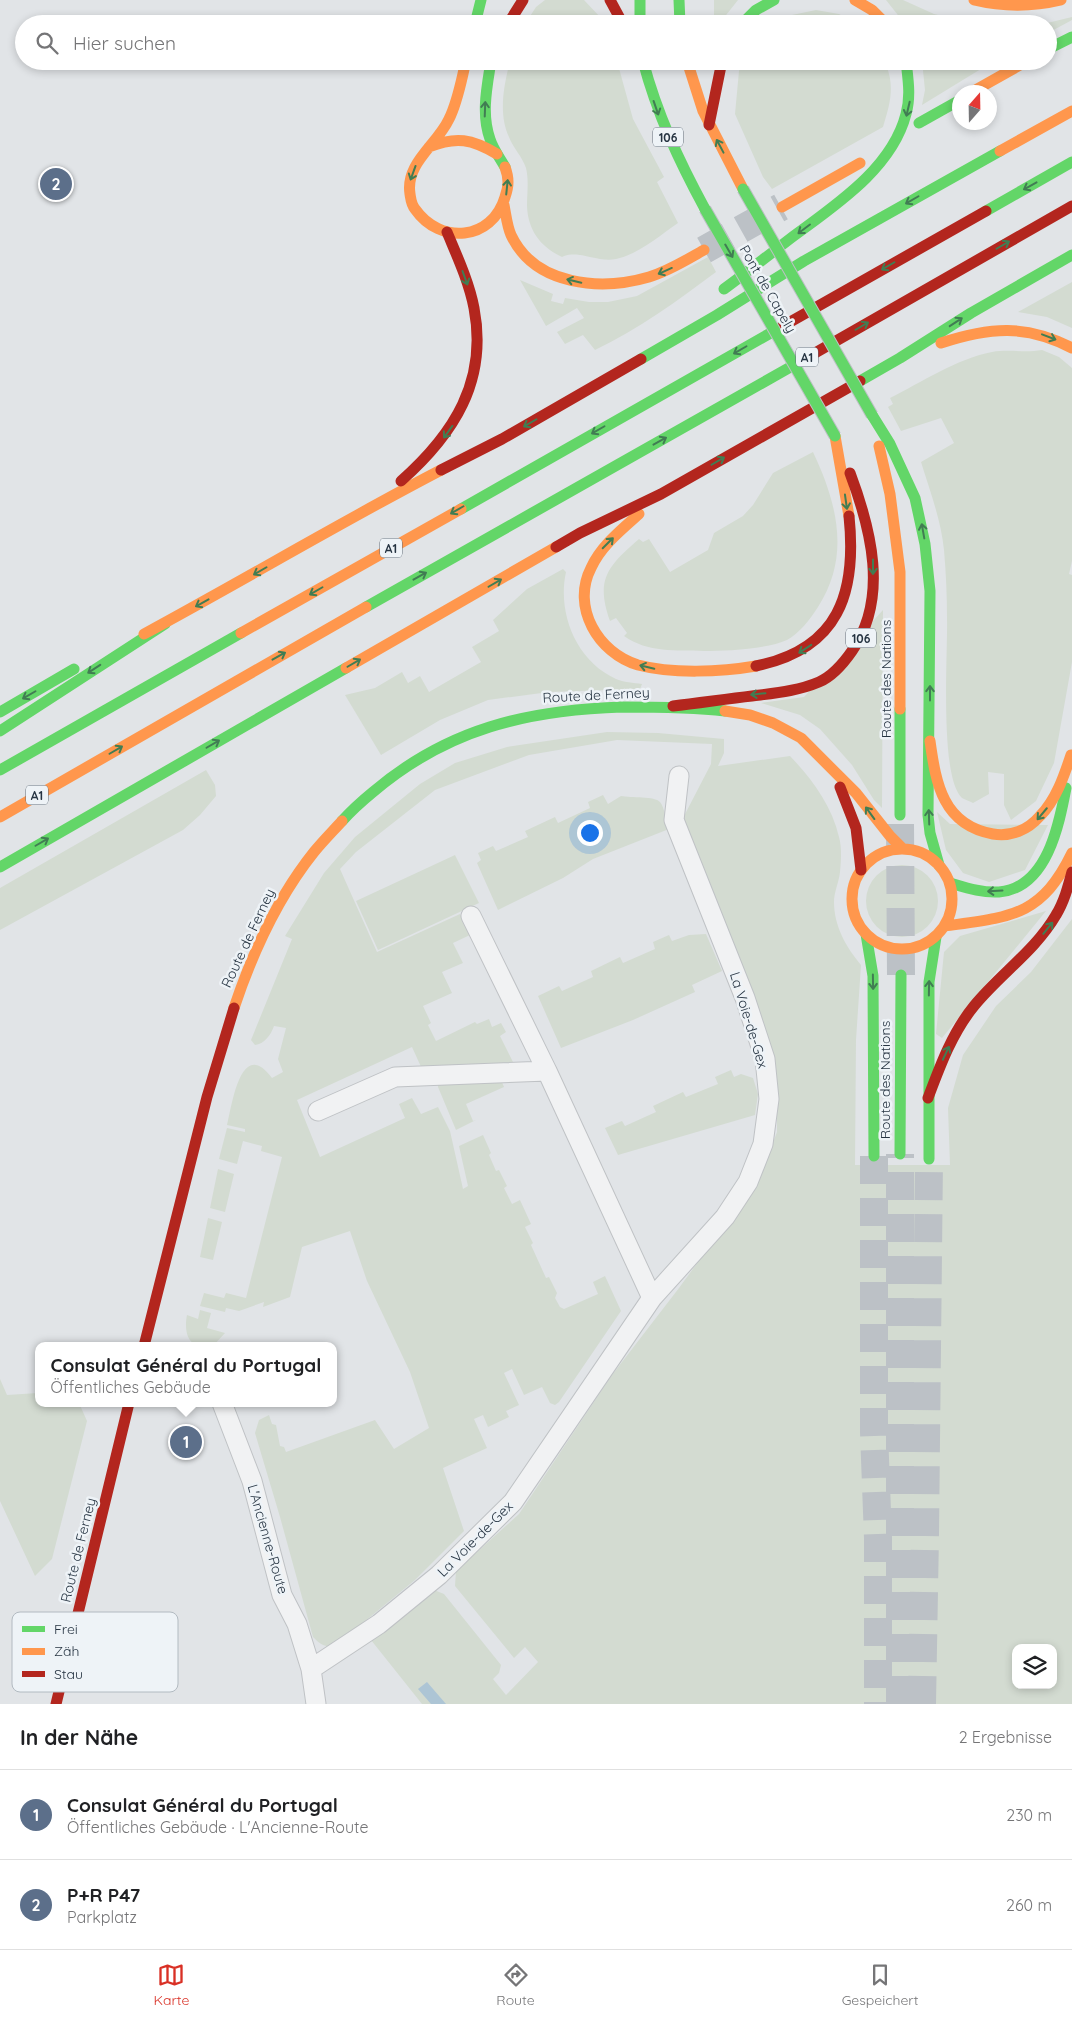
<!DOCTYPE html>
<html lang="de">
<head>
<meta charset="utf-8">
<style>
  :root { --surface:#fff; --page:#f2f2f2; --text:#202124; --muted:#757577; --line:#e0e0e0; --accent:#d93025 }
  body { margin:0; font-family:Quicksand,sans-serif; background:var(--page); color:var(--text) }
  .controls { position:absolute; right:15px; bottom:15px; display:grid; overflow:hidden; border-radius:10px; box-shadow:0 2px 8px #0003 }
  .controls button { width:45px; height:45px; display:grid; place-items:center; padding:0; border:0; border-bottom:1px solid var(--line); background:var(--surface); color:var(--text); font:25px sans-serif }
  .compass { position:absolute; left:952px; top:85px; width:45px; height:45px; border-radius:50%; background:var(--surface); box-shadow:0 2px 8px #0003; rotate:20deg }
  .you { position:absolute; left:589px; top:832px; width:18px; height:18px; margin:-12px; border:4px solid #fff; border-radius:50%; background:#1a73e8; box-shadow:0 0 0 8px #1a73e833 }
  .badge { display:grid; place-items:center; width:32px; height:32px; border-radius:50%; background:var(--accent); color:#fff; font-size:16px; font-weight:700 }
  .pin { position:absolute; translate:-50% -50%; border:2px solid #fff; box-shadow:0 1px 5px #0006 }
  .popup { position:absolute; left:35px; top:1342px; width:302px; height:65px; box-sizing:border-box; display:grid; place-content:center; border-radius:10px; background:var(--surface); filter:drop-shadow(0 1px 4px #0005); font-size:16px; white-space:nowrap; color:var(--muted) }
  .popup b { font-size:19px; color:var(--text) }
  .popup::after { content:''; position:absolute; left:50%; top:100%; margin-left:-10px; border:10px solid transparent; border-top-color:var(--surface) }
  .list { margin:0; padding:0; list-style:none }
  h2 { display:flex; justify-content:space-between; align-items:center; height:65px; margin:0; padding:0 20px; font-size:21px }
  h2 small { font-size:16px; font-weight:400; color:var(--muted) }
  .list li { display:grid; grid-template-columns:32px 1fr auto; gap:15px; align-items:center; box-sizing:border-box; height:90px; padding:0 20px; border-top:1px solid var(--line) }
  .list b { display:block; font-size:19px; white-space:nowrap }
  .list p { margin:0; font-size:16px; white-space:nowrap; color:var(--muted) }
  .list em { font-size:16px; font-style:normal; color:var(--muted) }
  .icon { flex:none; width:28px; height:28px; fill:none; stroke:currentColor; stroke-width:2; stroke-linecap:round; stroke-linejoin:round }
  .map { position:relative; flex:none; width:1072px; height:1704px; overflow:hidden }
  .search { position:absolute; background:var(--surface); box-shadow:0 2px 8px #0003; left:15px; right:15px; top:15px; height:55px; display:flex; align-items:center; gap:12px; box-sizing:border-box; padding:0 18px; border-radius:28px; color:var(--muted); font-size:19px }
  .sheet { height:245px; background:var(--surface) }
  nav { display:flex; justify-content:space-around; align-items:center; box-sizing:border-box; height:70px; border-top:1px solid var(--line); background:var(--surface); font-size:14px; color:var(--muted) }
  nav a { display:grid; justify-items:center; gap:2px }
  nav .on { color:var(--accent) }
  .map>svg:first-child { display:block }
  .green { fill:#d3dbd1; fill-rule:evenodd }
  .water { fill:#adc5d5 }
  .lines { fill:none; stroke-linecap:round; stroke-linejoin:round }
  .primary-tunnel { stroke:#bcc1c6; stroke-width:28; stroke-dasharray:28 14; stroke-linecap:butt }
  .highway-tunnel { stroke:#bcc1c6; stroke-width:28; stroke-dasharray:28 14; stroke-linecap:butt }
  .street-casing { stroke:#bfc2c5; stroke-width:21 }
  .street { stroke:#f1f2f3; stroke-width:19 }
  .fast { stroke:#63d668; stroke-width:11 }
  .slow { stroke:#ff974d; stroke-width:11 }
  .jam { stroke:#b3261e; stroke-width:11 }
  .fast-bridge-casing { stroke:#bdc1c5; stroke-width:13; stroke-linecap:butt }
  .fast-bridge { stroke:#63d668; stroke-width:11 }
  .oneway { stroke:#417d53 }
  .labels { text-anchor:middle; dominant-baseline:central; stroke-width:5; stroke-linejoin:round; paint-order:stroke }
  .shield { fill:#eef3f7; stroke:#626d78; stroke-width:1 }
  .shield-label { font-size:12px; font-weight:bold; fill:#263442 }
  .street-label { font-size:14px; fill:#263442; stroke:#eef3f7 }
  .key { fill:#eef3f7; stroke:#b2bac1; stroke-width:1 }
  .key-label { font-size:14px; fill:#263442 }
</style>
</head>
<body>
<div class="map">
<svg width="1072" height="1704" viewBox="0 0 1072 1704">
  <rect width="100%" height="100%" fill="#e1e4e7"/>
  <!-- green -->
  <path class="green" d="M545,0H584L601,18L604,24H525L536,7Z
    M714,0H738L719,24H714Z
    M886,0H903L934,14L973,24H905Z
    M816,10L839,14L856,24H772L792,15Z
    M1072,17V20L1048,33V24H1043Z
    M510,61H617L633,119L664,177L657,182L678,223C659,236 639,254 616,259C598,263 578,249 562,257C541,247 528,231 527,206C527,194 529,180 526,168C522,156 513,148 509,137C498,114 504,85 510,61Z
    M743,61H884C896,84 890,104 883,127L772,189L763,177L735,114L739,71Z
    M922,61H994L922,105L925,90Z
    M708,257L716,272C677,301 639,329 595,350L583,335L565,344L557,332L584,318L577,308L546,326L520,280L553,294L551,301L563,304L565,298L589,302H608L637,296Z
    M1072,282V328L1047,317L1018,312Z
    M1042,350L1059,357L1072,368V561L1069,574L1072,575V662L1054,763L1036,801L1011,820L1004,805V774L988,772L989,794L973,803C970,801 965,800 962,798C939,777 948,652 947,618C947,596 946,573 944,550C941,520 930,491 921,462L954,443L941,418L901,431L888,407L893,404L890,398C922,382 956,359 992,352C1009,349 1025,353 1042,350Z
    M813,452C837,503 851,556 818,607C811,618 799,634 787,640C767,649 726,651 704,651C676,650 648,653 624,636L627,633L616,618L610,621C595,579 608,566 639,539L643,542L649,539L670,572L708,550L714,533L743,516L753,505L773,473Z
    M563,569L566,572C557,613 576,661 616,679C623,682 634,683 642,684L640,689L549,692L488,700L440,720L381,755L345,695L375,688L402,672L408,683L420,676L429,692L481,662L472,647L499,631L493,620L527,589Z
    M883,610L882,808L874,800L852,765L820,729L800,715L761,703L804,697Z
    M607,732L658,733L724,739V753L718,766L790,756C812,779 832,806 839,837C842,847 841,862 840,872C839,882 834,892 834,902C834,926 846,947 861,965L856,1040L855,1165H950L948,1108L963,1055L996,1006L1031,972L1072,919V1704H422L371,1640L434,1590L444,1594L501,1665L499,1673L493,1679L506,1695L538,1662L525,1647L514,1658L455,1586L456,1571L519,1514L612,1375L679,1288L760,1177L777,1132V1075L752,993L683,818L711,764L712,744L617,740L529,755L435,790L356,852L340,869L377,952L460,914L470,935L453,943L463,963L442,972L452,993L423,1006L431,1023L428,1025L436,1041L475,1022L477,1024L489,1019L492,1027L501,1023L506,1032L500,1036L514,1064L422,1069L412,1047L297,1100L320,1157L405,1118L399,1104L412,1098L421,1114L438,1107L450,1131L463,1189L468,1186L459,1146L483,1135L491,1153L489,1155L496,1171L499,1170L507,1186L504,1188L512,1204L520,1200L531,1224L525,1227L533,1243L531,1245L546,1278L549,1277L557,1293L555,1298L560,1307L564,1309L598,1294L593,1282L605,1276L621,1311L559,1402L555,1405L550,1403L542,1387L524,1395L512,1369L504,1373L519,1405L506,1411L509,1417L488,1427L483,1415L474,1419L487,1448L443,1468L464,1531L415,1580L336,1645C325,1648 321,1645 313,1637L280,1517L255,1433L259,1420L269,1415L272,1424L276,1425L280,1446L284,1447L286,1452L375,1420L394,1449L429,1428L410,1372L367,1281L350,1231L302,1247L290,1297L263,1307L264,1302L239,1311L226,1308L225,1312L200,1306L204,1293L224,1298L226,1293L246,1298L282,1157L261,1151L262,1146L243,1141L237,1164L219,1159L227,1128L245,1132V1129L227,1125C232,1105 241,1036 272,1078L283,1072L278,1059L286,1028L274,1026C271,1035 264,1044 255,1045L251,1040L292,939L285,936L324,873L355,837L420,784L455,763L507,747ZM1016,1648H1053V1685H1016Z
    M206,770L215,785L216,796L200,815L183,830L0,930V888Z
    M603,795L608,804L621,796C631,798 655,796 660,802C665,808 666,822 669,829L593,859L563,878L498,910L477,863L481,860L478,853L493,846L496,851L528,837L525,831L555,817L558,823L590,808L588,802Z
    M937,812L950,824L1048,825L1025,870L989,882L963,873L946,850Z
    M455,855L479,903L378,950L356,901Z
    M866 901a36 36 0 1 1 72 0a36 36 0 1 1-72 0Z
    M1046,911L942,1038L936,1034L944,952L960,936Z
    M706,934L722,971L692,985L695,992L633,1020L561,1048L538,996L559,986L562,991L593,977L591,971L620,957L623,963L655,949L653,942L669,935L672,941L689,935Z
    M731,1070L734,1077L741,1074L753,1078L758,1094L755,1115L618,1155L605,1128L622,1121L625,1126L656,1112L653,1106L683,1092L686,1097L718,1084L715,1077Z
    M501,1080L504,1087L466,1104L473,1121L476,1120L456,1130L438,1087V1084Z
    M218,1169L234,1174L225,1212L210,1208Z
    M208,1218L222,1222L213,1260L200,1257Z
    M200,1310L211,1313L207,1328L225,1333L213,1346C208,1346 201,1347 196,1345C185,1340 185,1325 187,1315L198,1319Z
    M0,1379L7,1395L38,1393L39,1403H79L87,1421L52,1559L35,1576L0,1501Z"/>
  <!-- water -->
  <path class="water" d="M427,1682L446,1704H431L418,1689Z"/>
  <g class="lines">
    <!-- primary-tunnel -->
    <path class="primary-tunnel" d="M900,824L901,975
      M874,1156V1432L878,1538V1704
      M900,1704V1154
      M922,1704L925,1534L929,1159"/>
    <!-- highway-tunnel -->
    <path class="highway-tunnel" d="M704,250L781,207"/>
    <defs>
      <path id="street" d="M471,916L547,1071L652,1298
        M318,1111L395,1077L547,1071
        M222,1403L252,1481L282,1595L297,1624L311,1669L316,1704
        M311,1669L379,1624L439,1575L513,1502L652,1298L725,1217L748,1182L763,1144L769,1099L765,1059L745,998L674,820L679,776"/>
    </defs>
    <!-- street casing -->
    <use href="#street" class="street-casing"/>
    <!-- street -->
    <use href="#street" class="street"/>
    <!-- fast -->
    <path class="fast" d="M640,0V24
      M679,0L680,24
      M475,24L481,0
      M742,24L756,10L774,0
      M1048,49L1072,37
      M491,61C487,87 481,114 490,139C493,149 500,158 505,167
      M643,61C657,114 679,161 705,209
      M919,123L960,100
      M986,211L1072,162
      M724,289C747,272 769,255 791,238C834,206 892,169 906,114C911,96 908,79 906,61
      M641,359L717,315L804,261L1000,151
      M860,381L900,358L971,313L1072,255
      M872,415L890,444L915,498L925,544L930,591L928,815L930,833L939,865
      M461,509L783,326
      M366,607L794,365
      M900,709V815
      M0,712L74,669
      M0,731L165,624
      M0,770L241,633
      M342,821C352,810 362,801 373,792C447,729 527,710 622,707C657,707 690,707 725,711
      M0,867L346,668
      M950,883C967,888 982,893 999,892C1047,888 1059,825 1066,788
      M866,934L873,976L874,1156
      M900,1154L901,975
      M929,1159V982L936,937"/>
    <!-- slow -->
    <path class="slow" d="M855,0L872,10L886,24
      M974,0C1003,7 1032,7 1061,0
      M466,61C461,81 458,101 449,119C437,145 405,163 410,194C411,200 411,204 415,209C440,245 492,241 505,197C509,186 509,178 505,167
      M687,61L703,111L743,189
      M972,92L1027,61
      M429,147C456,136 472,139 497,154
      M1000,151L1072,111
      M504,205C506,215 507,226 511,235C535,286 601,291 649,277C669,271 686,260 704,250
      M782,207L860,163
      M941,343C990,327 1026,324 1072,348
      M835,436L849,516
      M879,446L890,494L900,572V709
      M639,514C621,530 601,546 591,568C571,607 598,653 638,665C672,674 721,672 756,666
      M241,633L461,509
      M144,634C244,580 341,522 441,470
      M346,668L556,547
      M725,711L750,715L773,723L801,738L856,793L890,836L903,849
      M930,741C936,784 943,825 993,834C1011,837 1028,830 1040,816C1056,800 1064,776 1071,755
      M0,817L366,607
      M852 899a50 50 0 1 1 100 0a50 50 0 1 1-100 0Z
      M945,926C1010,917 1041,917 1072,853
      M234,1008C252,954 278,897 314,852C323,841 333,831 342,821"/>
    <!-- jam -->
    <path class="jam" d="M610,0L623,24
      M508,24L523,0
      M709,125L722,61
      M783,326L986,211
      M794,365L1072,206
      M441,470L502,439L641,359
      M401,481C454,434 488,381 474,308C469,282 457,256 447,232
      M556,547L580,533L661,494L860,381
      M756,666C839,649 857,593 849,516
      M673,706C699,703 726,699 752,696C775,693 798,691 819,682C833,676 843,664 852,651C889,598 871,529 850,473
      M840,787L856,828L861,870
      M928,1098C940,1066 952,1033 974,1006C1000,974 1035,951 1056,915C1064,902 1068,887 1072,872
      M144,1346L207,1097L234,1008
      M56,1704L129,1403"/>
    <defs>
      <path id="fast-bridge" d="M743,189L872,415
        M705,209L835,436"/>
    </defs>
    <!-- fast-bridge casing -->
    <use href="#fast-bridge" class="fast-bridge-casing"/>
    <!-- fast-bridge -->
    <use href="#fast-bridge" class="fast-bridge"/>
  </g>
  <!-- one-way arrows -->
  <defs><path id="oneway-shaft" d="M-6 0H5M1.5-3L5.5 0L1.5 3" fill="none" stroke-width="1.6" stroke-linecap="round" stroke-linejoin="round" transform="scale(1.25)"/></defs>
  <g class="oneway">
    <use href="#oneway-shaft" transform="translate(656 108) rotate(71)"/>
    <use href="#oneway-shaft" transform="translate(485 109) rotate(-88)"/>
    <use href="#oneway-shaft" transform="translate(908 109) rotate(103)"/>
    <use href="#oneway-shaft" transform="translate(720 146) rotate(-118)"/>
    <use href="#oneway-shaft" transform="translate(413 173) rotate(110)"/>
    <use href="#oneway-shaft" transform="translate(1030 186) rotate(151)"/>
    <use href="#oneway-shaft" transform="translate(507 187) rotate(-84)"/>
    <use href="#oneway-shaft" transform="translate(912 200) rotate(150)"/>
    <use href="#oneway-shaft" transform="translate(804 229) rotate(143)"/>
    <use href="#oneway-shaft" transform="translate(1003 245) rotate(-30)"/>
    <use href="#oneway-shaft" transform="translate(729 251) rotate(60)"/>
    <use href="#oneway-shaft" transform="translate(888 266) rotate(150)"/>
    <use href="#oneway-shaft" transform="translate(665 271) rotate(156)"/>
    <use href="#oneway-shaft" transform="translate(465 278) rotate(70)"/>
    <use href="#oneway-shaft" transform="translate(574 281) rotate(-167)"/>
    <use href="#oneway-shaft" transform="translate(956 322) rotate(-33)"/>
    <use href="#oneway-shaft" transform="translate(862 326) rotate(-30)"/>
    <use href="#oneway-shaft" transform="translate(1049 337) rotate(21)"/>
    <use href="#oneway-shaft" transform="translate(740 350) rotate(150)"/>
    <use href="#oneway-shaft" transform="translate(530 423) rotate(150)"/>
    <use href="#oneway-shaft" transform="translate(598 430) rotate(150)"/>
    <use href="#oneway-shaft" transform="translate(448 432) rotate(126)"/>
    <use href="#oneway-shaft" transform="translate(660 441) rotate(-29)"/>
    <use href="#oneway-shaft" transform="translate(718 461) rotate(-30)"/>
    <use href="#oneway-shaft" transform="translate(846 502) rotate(82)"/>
    <use href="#oneway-shaft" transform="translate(457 510) rotate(150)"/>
    <use href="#oneway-shaft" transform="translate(923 531) rotate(-100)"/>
    <use href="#oneway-shaft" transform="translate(608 543) rotate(-45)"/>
    <use href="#oneway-shaft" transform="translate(873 567) rotate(90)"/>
    <use href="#oneway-shaft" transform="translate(260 571) rotate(150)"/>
    <use href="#oneway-shaft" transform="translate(420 576) rotate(-29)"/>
    <use href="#oneway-shaft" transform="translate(495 583) rotate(-30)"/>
    <use href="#oneway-shaft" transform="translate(316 591) rotate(150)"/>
    <use href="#oneway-shaft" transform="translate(202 603) rotate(151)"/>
    <use href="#oneway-shaft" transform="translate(805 649) rotate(147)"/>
    <use href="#oneway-shaft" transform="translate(279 656) rotate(-29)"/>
    <use href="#oneway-shaft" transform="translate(354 663) rotate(-30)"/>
    <use href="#oneway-shaft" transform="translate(647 667) rotate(-167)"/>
    <use href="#oneway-shaft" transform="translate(94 669) rotate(147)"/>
    <use href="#oneway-shaft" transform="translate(930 693) rotate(-90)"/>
    <use href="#oneway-shaft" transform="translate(758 694) rotate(174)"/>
    <use href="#oneway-shaft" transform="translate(29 695) rotate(150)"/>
    <use href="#oneway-shaft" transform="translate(213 744) rotate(-30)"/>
    <use href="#oneway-shaft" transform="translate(116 750) rotate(-30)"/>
    <use href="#oneway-shaft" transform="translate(870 813) rotate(-126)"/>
    <use href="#oneway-shaft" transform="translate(1042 814) rotate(130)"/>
    <use href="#oneway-shaft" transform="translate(929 817) rotate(-92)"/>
    <use href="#oneway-shaft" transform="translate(42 842) rotate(-30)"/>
    <use href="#oneway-shaft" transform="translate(995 891) rotate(177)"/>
    <use href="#oneway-shaft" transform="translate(1048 928) rotate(-51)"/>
    <use href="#oneway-shaft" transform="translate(873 982) rotate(89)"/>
    <use href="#oneway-shaft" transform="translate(929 988) rotate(-89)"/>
    <use href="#oneway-shaft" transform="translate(946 1053) rotate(-65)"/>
  </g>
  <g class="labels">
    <!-- shield labels -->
    <g class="shield">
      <rect x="653" y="127.5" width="30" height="19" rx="4"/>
      <rect x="796" y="347.5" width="22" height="19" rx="4"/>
      <rect x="380" y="538.5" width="22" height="19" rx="4"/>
      <rect x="846" y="628.5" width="30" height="19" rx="4"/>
      <rect x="26" y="785.5" width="22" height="19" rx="4"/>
    </g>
    <g class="shield-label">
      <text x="668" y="137">106</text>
      <text x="807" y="357">A1</text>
      <text x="391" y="548">A1</text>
      <text x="861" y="638">106</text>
      <text x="37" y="795">A1</text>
    </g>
    <!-- street labels -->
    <g class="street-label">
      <text transform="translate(768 289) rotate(60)">Pont de Capely</text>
      <text transform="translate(886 679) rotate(-90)">Route des Nations</text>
      <text transform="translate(596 695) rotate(-3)">Route de Ferney</text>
      <text transform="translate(248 938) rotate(-65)">Route de Ferney</text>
      <text transform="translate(749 1020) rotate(73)">La Voie-de-Gex</text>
      <text transform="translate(885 1080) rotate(-90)">Route des Nations</text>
      <text transform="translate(268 1539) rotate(74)">L'Ancienne-Route</text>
      <text transform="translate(475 1539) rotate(-45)">La Voie-de-Gex</text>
      <text transform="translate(78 1550) rotate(-76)">Route de Ferney</text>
    </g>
  </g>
  <!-- legend -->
  <rect x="12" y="1612" width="166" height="80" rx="8" class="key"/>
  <rect x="22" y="1626" width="23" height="6" fill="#63d668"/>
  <rect x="22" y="1648" width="23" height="7" fill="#ff974d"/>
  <rect x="22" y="1671" width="23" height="6" fill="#b3261e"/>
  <g class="key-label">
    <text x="54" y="1634">Frei</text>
    <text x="54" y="1656">Zäh</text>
    <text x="54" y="1679">Stau</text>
  </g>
</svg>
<div class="controls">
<button><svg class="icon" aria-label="layers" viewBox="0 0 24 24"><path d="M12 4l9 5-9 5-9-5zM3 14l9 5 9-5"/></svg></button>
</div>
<svg class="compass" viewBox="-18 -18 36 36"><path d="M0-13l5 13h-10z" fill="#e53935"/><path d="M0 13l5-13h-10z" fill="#757577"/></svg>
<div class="you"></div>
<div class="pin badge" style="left:186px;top:1442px;background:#5c6f8a">1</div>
<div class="popup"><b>Consulat Général du Portugal</b>Öffentliches Gebäude</div>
<div class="pin badge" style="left:56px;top:184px;background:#5c6f8a">2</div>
<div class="search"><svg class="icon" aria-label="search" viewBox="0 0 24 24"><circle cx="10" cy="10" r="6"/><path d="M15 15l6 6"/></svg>Hier suchen</div>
</div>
<section class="sheet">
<h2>In der Nähe<small>2 Ergebnisse</small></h2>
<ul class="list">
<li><span class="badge" style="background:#5c6f8a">1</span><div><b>Consulat Général du Portugal</b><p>Öffentliches Gebäude · L'Ancienne-Route</p></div><em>230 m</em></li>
<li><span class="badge" style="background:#5c6f8a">2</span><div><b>P+R P47</b><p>Parkplatz</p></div><em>260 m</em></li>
</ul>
</section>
<nav>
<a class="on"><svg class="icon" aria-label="map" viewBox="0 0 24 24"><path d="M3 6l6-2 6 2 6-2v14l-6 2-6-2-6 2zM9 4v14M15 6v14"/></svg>Karte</a>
<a><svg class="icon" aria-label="directions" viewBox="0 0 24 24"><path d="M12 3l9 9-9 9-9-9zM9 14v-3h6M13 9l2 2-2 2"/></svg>Route</a>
<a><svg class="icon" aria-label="saved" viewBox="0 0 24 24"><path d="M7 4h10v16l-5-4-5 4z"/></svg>Gespeichert</a>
</nav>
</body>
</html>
